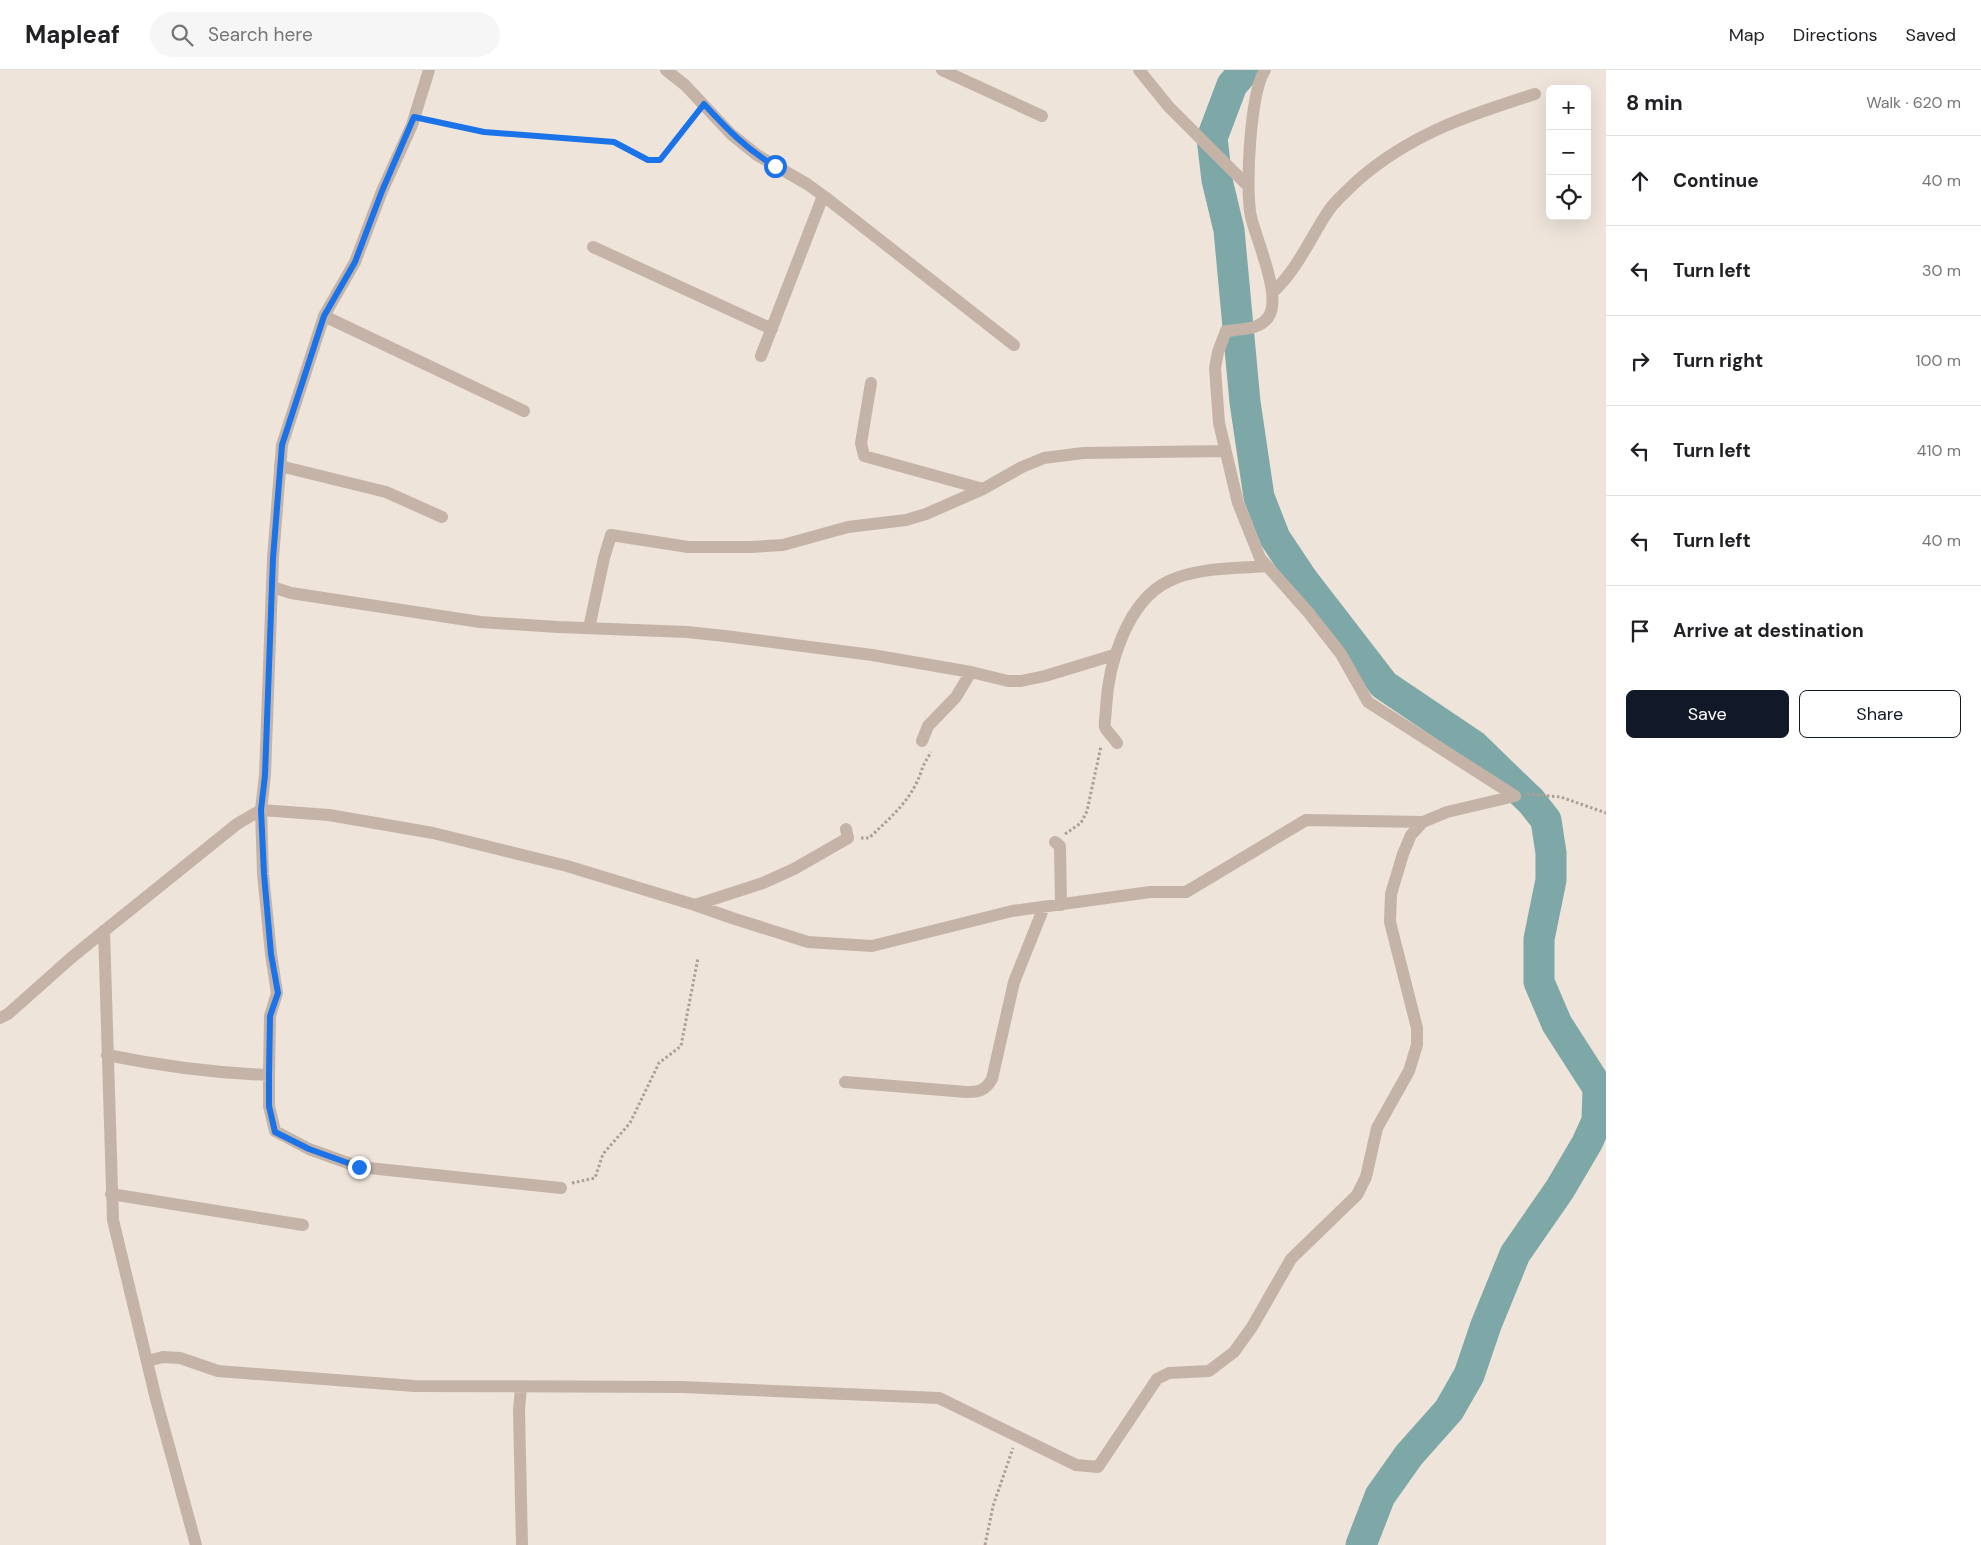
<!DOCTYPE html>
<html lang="en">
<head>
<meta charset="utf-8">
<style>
  :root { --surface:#fff; --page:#f6f6f6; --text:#202124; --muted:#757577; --line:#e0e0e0; --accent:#111827 }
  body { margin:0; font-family:"DM Sans",sans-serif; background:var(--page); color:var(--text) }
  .controls { position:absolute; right:15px; top:15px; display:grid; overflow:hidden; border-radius:8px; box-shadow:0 5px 20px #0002 }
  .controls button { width:45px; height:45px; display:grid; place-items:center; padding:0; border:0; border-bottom:1px solid var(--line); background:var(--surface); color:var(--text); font:25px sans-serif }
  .stop { position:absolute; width:15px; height:15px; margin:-11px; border:4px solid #1a73e8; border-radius:50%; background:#fff }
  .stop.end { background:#1a73e8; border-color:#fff; box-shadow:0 1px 5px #0008 }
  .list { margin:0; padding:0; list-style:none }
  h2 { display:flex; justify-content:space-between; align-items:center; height:65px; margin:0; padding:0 20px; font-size:21px }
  h2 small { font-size:16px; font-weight:400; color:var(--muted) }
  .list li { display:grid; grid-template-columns:32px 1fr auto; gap:15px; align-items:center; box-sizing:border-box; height:90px; padding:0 20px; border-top:1px solid var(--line) }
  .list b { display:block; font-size:19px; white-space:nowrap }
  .list em { font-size:16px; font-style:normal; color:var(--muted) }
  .actions { display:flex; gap:10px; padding:15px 20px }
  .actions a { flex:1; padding:11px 0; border:1px solid var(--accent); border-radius:8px; text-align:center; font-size:18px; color:var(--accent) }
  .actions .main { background:var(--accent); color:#fff }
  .icon { flex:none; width:28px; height:28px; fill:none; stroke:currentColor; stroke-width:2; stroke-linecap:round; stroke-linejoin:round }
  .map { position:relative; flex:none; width:1606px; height:1475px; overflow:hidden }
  header { display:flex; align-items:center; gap:30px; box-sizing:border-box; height:70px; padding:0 25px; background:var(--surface); border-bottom:1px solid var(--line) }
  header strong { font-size:24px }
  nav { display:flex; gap:28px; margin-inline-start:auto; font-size:18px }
  .search { width:350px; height:45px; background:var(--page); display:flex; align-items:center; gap:12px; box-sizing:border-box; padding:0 18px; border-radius:28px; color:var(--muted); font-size:19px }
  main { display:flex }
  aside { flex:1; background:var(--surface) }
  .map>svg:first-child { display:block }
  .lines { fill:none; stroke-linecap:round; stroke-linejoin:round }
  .river { stroke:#7da8a7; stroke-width:31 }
  .path { stroke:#b09d92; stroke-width:3; stroke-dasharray:2.5 2.5; stroke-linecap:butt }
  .minor { stroke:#c5b3a8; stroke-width:12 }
  .tertiary { stroke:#c5b3a8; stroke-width:12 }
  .route { stroke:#1a73e8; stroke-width:6 }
</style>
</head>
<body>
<header>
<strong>Mapleaf</strong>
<div class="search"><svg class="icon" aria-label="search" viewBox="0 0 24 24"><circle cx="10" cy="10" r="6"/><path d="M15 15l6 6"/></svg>Search here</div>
<nav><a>Map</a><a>Directions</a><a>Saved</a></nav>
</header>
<main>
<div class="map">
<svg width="1606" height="1475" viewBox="0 0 1606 1475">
  <rect width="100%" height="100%" fill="#eee4da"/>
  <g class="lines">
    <!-- river -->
    <path class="river" d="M1245,0L1232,15L1212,68L1217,110L1229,160L1245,332L1259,427L1275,468L1303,510L1384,615L1473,675L1531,731L1546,750L1551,783V810L1539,869V912L1557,954L1598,1018L1597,1051L1587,1073L1560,1119L1515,1184L1486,1255L1469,1305L1449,1340L1409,1385L1380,1426L1361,1475"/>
    <!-- path -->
    <path class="path" d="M427,50L484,62L614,72L648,90H660L696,45
      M1527,724L1561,727L1606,743
      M1065,764L1081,753L1087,741L1101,676
      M861,768H869C891,747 913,729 922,699C924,693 928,688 931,682
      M572,1113L595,1108L603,1084L630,1053L659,993L681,976L698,888
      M985,1475L993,1436L1013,1378"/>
    <!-- minor -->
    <path class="minor" d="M666,0L685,15L731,64L757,85L807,114L825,127L1014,275
      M942,0L1042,46
      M1139,0L1169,37L1248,116
      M1265,0C1250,23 1245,120 1251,147C1257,171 1280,223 1270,244C1263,260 1241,259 1226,261L1218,282L1215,298L1219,353L1238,433L1260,488L1308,542L1341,584L1368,632L1515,726
      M593,177L772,259
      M1273,222C1298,199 1310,168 1329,140C1337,129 1348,120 1358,110C1412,63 1469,45 1535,24
      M324,246L524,341
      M761,286L823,126
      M871,313L861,373L864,386L983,419
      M280,396L386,422L442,447
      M272,517L291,523L480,552L558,557L687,562L725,566L872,585L971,602L1008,611H1021L1045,606L1114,585
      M589,558L604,488L611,465L688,477H751L783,475L848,457L906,450L926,444L983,419L1022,397L1044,388L1083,383L1225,381
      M922,671L928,656L956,627L971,602
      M1117,673C1114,668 1107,662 1105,657C1104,652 1106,643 1106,638C1108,595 1127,531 1169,511C1198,497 1235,499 1266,496
      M1055,772L1060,776L1061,835
      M695,835L763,813L794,799L848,768L846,759
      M0,948L8,944L71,888L104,861
      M107,985C161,996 214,1003 269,1005V1036L275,1061L309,1079L359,1097L561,1118
      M269,1005L270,946L277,923L271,884L263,804L261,740L329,745L433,763L567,796L695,835L732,848L808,872L872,876L1012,841L1150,822H1186L1306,750L1423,752
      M845,1012L966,1022C979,1022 985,1021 992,1009L1014,912L1044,837
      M111,1124L303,1155
      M147,1291L163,1287L180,1288L218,1301L414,1316L682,1317L939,1328L1076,1395L1098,1397L1157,1309L1169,1303L1209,1301L1234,1282L1252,1257L1291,1189L1357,1125L1366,1107L1377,1058L1409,1001L1417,975V958L1390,852L1391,824L1403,784L1411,765L1423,752L1447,742L1515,726
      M521,1317L519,1340L522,1475"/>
    <!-- tertiary -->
    <path class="tertiary" d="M196,1475L156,1329L113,1150L104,861L237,754L261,740L265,705L273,488L282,375L324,246L355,192L382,121L412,55L429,0"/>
  </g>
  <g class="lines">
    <!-- route -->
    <path class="route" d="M359,1097L309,1079L275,1062L269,1036V1005L270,946L278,923L271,884L264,804L261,740L265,705L273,488L282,375L324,246L355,192L382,121L414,47L484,62L614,72L648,90H660L704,34C726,58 747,80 775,96"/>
  </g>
</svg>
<div class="controls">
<button>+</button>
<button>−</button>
<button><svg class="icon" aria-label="locate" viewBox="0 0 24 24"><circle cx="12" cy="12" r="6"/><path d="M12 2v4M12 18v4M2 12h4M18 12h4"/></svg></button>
</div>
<div class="stop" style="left:775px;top:96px"></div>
<div class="stop end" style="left:359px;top:1097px"></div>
</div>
<aside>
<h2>8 min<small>Walk · 620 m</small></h2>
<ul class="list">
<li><svg class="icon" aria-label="ahead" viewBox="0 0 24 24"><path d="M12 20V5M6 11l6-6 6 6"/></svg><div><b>Continue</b></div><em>40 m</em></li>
<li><svg class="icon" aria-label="left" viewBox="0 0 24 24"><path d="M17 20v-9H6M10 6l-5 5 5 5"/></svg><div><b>Turn left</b></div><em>30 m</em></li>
<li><svg class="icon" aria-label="right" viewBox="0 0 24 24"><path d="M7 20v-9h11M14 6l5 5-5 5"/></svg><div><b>Turn right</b></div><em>100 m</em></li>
<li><svg class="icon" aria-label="left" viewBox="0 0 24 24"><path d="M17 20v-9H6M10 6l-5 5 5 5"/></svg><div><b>Turn left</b></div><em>410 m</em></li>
<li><svg class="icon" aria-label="left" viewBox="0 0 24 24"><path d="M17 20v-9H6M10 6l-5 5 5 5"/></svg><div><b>Turn left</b></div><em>40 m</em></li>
<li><svg class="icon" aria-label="arrive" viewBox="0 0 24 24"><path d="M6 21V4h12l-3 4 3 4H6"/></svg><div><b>Arrive at destination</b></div></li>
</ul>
<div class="actions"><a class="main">Save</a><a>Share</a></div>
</aside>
</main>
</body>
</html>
